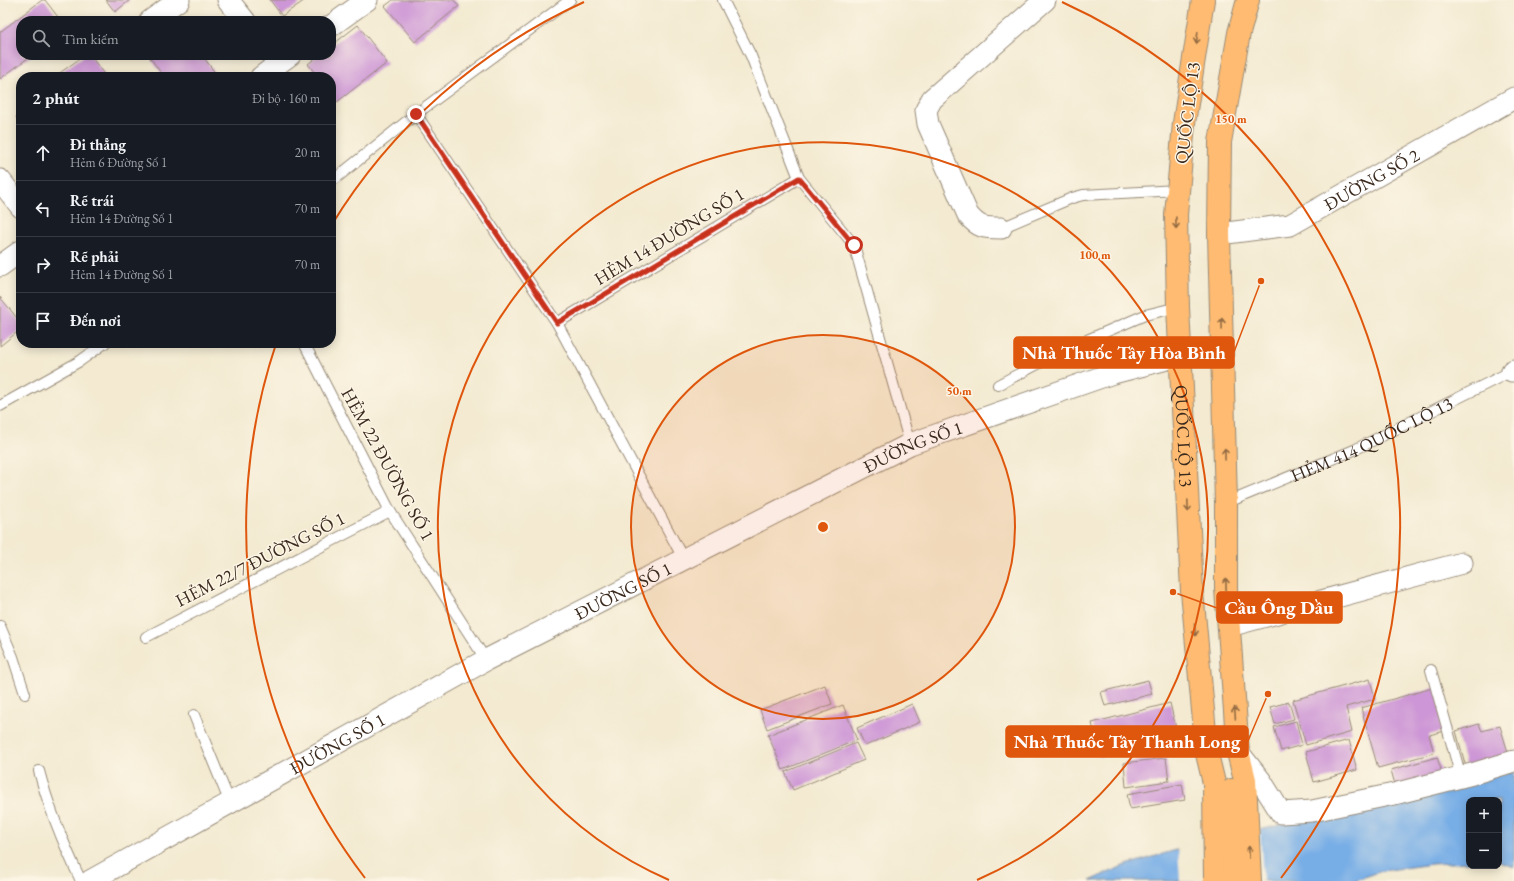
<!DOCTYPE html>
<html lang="vi">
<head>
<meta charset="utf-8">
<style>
  :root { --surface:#171b24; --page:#242831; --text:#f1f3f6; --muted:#9ea1a6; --line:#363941 }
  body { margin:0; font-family:"EB Garamond",serif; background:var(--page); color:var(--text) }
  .controls { position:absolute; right:12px; bottom:12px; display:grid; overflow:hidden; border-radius:8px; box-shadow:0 2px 10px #0003 }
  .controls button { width:36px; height:36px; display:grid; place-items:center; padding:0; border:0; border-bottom:1px solid var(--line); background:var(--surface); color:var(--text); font:20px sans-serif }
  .stop { position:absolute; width:12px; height:12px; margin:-9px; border:3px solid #c8321e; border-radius:50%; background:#fff }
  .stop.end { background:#c8321e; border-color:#fff; box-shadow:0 1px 4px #0008 }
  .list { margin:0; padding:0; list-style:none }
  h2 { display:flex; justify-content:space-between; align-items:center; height:52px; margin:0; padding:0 16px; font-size:17px }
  h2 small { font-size:13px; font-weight:400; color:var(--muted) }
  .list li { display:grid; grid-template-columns:26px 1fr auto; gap:12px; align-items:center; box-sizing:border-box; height:56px; padding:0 16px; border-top:1px solid var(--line) }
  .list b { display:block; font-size:15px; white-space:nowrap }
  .list p { margin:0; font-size:13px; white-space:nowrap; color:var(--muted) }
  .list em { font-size:13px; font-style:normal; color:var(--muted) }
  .icon { flex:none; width:22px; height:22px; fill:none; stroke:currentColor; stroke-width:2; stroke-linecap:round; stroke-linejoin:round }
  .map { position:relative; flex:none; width:1514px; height:881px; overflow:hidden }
  .search { position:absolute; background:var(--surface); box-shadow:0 2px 10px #0003; left:16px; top:16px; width:320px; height:44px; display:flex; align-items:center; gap:10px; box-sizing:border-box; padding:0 14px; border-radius:16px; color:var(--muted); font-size:15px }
  .panel { position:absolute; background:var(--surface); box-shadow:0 2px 10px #0003; left:16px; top:72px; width:320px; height:276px; border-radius:16px }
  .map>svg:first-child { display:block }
  .water { fill:#78aee6; stroke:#5a6c82 }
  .pier { fill:#f3ead1 }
  .building { fill:#cd96d6 }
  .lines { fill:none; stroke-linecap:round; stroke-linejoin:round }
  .lane-casing { stroke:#978a78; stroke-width:12 }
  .street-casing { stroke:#978a78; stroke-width:23 }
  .highway-casing { stroke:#978a78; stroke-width:24 }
  .lane { stroke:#fff; stroke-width:10 }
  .street { stroke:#fff; stroke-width:21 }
  .highway { stroke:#febb71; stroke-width:22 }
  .oneway { stroke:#936b43 }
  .route { stroke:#c8321e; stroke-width:5 }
  .ring { fill:none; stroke:#df570d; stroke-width:2 }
  .labels { text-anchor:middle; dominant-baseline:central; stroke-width:3; stroke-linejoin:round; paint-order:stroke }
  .street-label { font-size:18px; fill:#3b2a1e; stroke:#fcf5e5 }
  .centre { fill:#df570d; stroke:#fcf5e5; stroke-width:2 }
  .ring-label { font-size:12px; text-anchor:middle; font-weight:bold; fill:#df570d; stroke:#fcf5e5; stroke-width:3; stroke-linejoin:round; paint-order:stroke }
  .leader { fill:none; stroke:#df570d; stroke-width:1.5 }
  .callout-dot { fill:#df570d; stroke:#fcf5e5; stroke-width:1.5 }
  .callout { fill:#df570d; stroke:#df570d; stroke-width:1.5 }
  .callout-label { font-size:19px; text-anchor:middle; font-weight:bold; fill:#fff }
</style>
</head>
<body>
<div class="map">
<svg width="1514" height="881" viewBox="0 0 1514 881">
  <rect width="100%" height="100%" fill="#fcf5e5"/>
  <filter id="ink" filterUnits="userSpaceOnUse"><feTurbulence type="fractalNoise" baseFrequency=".025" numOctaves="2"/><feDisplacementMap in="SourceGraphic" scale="8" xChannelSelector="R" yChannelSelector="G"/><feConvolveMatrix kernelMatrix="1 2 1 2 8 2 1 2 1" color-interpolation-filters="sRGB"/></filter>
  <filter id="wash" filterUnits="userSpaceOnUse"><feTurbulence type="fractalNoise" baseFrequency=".012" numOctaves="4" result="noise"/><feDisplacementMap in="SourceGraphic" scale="16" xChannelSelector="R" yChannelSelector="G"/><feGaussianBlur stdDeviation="0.9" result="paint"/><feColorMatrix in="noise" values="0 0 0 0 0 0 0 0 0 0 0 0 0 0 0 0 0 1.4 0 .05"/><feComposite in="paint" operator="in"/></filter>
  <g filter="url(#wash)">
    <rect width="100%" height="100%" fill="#f3ead1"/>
    <!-- water -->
    <path class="water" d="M1514,772V867L1499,862V800H1469V862L1432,864L1382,871L1353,881H1090L1123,866L1176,850L1272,827L1428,786Z"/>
    <!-- pier -->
    <path class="pier" d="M1260,828L1263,881H1180L1178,847Z"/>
    <g id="blocks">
      <!-- building -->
      <path class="building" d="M42,0H45L61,21H21V55H32L0,79V32Z
        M106,0H130L115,12Z
        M270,0H305L282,16Z
        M393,0H454L459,6L415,42L385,6Z
        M358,25L387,63L337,102L331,94V77H318L308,64L319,55H331V46Z
        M85,55H90L106,77H54Z
        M148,55H202L216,74L212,77H164Z
        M21,113V123L16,117Z
        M0,297L21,323V329L0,346Z
        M1370,679L1375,699L1346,707L1352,732L1306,745L1293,700Z
        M1148,680L1152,694L1105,706L1101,692Z
        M825,685L832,704L767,729L760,710Z
        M1436,687L1449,730L1429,735L1434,753L1378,768L1361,708Z
        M1289,702L1294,719L1275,724L1270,707Z
        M1170,703L1178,737L1100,757L1092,723Z
        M912,704L920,722L865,746L857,728Z
        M843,705L857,740L783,770L768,735Z
        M1296,721L1302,745L1281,751L1274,727Z
        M1479,724L1482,731L1500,726L1510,759L1467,771L1456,731Z
        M1349,740L1357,770L1314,782L1306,752Z
        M856,743L864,760L793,790L785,772Z
        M1437,757L1444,779L1397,792L1391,770Z
        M1166,758L1169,781L1126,787L1124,763Z
        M1182,784L1185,800L1130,809L1127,794Z"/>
    </g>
  </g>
  <g filter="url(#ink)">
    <use href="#blocks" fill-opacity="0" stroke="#978a78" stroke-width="1"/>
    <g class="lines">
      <defs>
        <g id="lane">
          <path d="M723,0L751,56L799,178L854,245L910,444"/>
          <path d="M416,114L557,323L684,560"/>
          <path d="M331,182L416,114L570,0"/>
          <path d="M1001,228L1072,198L1083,195L1178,190"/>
          <path d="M557,323L799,178"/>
          <path d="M304,343L390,511L486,660"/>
          <path d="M998,385L1066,349L1145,315L1178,307"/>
          <path d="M0,406L80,361L105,343"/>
          <path id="s1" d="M1226,503L1354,450L1512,371L1513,373"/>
          <path d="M0,626L13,657L25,694"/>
          <path d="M146,637L390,511"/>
          <path d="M1431,670L1461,777"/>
          <path d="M194,715L230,803"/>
          <path d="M39,771C49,809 64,845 81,881"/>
        </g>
        <g id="street">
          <path d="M228,0L245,21"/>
          <path d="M150,21L179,0"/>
          <path d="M331,26L367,0"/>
          <path d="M272,55L279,63L290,55"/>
          <path d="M261,77L279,63"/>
          <path d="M0,180L21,207"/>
          <path d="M1001,228C984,228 979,228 968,215L928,124L926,110L932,99L1045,0"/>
          <path id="s2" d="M1219,234L1290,225L1514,98"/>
          <path d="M0,266L21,251"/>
          <path d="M1512,371L1514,370"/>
          <path d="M1229,626L1462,563"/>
          <path d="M1238,752L1261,781L1281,813L1312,811L1394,794L1472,774L1514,761"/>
          <path id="s3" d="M90,881L486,660L910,444L1113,373L1182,355"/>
        </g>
        <g id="highway">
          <path id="s4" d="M1203,0L1184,123L1176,215L1178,307L1192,591L1207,754L1214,783L1215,881"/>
          <path d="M1248,0L1239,33L1220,142L1219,234L1226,503V589L1238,752L1245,780L1250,881"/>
          <path d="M1232,790L1234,881"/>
        </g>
      </defs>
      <!-- lane casing -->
      <use href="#lane" class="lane-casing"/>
      <!-- street casing -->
      <use href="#street" class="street-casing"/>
      <!-- highway casing -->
      <use href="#highway" class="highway-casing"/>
      <!-- lane -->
      <use href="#lane" class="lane"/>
      <!-- street -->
      <use href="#street" class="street"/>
      <!-- highway -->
      <use href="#highway" class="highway"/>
    </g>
    <!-- one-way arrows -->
    <defs><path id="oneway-shaft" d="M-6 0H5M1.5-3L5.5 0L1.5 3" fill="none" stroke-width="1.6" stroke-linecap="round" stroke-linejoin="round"/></defs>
    <g class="oneway">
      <use href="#oneway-shaft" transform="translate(1197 38) rotate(99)"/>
      <use href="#oneway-shaft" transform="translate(1176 223) rotate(89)"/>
      <use href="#oneway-shaft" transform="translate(1222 324) rotate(-91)"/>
      <use href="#oneway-shaft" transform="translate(1225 454) rotate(-91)"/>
      <use href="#oneway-shaft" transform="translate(1188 506) rotate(88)"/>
      <use href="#oneway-shaft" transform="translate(1226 584) rotate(-91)"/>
      <use href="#oneway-shaft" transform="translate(1195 630) rotate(85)"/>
      <use href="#oneway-shaft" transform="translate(1235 713) rotate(-94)"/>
      <use href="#oneway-shaft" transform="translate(1249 852) rotate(-92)"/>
    </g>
  </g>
  <g class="lines" filter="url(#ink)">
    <!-- route -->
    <path class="route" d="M416,114L557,323L799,178L854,245"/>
  </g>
  <!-- distance rings -->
  <circle cx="823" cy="527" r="192" fill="#df570d" fill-opacity=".12"/>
  <g class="ring">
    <circle cx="823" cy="527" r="192"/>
    <path d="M669 880A385 385 0 1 1 977 880"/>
    <path d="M365 878A577 577 0 0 1 276 344M331 226A577 577 0 0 1 584 2M1062 2A577 577 0 0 1 1281 878"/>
  </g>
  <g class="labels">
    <!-- street labels -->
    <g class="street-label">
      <text transform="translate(1187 113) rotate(-83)">QUỐC LỘ 13</text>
      <text stroke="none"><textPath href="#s2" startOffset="165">ĐƯỜNG SỐ 2</textPath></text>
      <text transform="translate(669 236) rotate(-31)">HẺM 14 ĐƯỜNG SỐ 1</text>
      <text stroke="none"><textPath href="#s4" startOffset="438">QUỐC LỘ 13</textPath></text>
      <text stroke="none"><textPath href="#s1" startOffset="159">HẺM 414 QUỐC LỘ 13</textPath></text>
      <text stroke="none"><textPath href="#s3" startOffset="931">ĐƯỜNG SỐ 1</textPath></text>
      <text transform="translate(388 464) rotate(61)">HẺM 22 ĐƯỜNG SỐ 1</text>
      <text transform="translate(260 559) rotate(-27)">HẺM 22/7 ĐƯỜNG SỐ 1</text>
      <text stroke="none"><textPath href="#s3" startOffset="607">ĐƯỜNG SỐ 1</textPath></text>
      <text stroke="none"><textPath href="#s3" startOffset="283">ĐƯỜNG SỐ 1</textPath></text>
    </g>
  </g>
  <circle cx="823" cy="527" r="6" class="centre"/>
  <g class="ring-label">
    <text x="1231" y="123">150 m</text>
    <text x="1095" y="259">100 m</text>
    <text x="959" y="395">50 m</text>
  </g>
  <!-- callouts -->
  <path class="leader" d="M1261 281L1234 352M1173 592L1217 608M1268 694L1248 741"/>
  <g class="callout-dot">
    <circle cx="1261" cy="281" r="4"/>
    <circle cx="1173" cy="592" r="4"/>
    <circle cx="1268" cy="694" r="4"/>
  </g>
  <g class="callout">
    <rect x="1014" y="337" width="220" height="31" rx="4"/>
    <rect x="1217" y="592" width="125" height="31" rx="4"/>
    <rect x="1006" y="726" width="242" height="31" rx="4"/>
  </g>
  <g class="callout-label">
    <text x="1124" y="359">Nhà Thuốc Tây Hòa Bình</text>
    <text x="1279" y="614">Cầu Ông Dầu</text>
    <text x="1127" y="748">Nhà Thuốc Tây Thanh Long</text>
  </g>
</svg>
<div class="controls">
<button>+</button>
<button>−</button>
</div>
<div class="stop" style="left:854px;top:245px"></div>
<div class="stop end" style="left:416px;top:114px"></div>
<div class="search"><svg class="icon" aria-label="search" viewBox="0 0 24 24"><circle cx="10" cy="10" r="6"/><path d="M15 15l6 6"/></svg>Tìm kiếm</div>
<section class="panel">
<h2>2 phút<small>Đi bộ · 160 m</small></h2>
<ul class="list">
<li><svg class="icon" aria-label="ahead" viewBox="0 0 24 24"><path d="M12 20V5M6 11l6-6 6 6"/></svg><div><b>Đi thẳng</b><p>Hẻm 6 Đường Số 1</p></div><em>20 m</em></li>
<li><svg class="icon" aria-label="left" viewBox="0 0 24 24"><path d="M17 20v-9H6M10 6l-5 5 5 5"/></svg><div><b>Rẽ trái</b><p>Hẻm 14 Đường Số 1</p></div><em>70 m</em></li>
<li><svg class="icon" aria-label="right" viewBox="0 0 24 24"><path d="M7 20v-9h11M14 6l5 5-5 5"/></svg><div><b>Rẽ phải</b><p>Hẻm 14 Đường Số 1</p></div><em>70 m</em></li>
<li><svg class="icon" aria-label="arrive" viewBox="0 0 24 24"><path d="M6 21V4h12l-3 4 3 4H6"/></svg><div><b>Đến nơi</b></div></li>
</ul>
</section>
</div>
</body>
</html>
